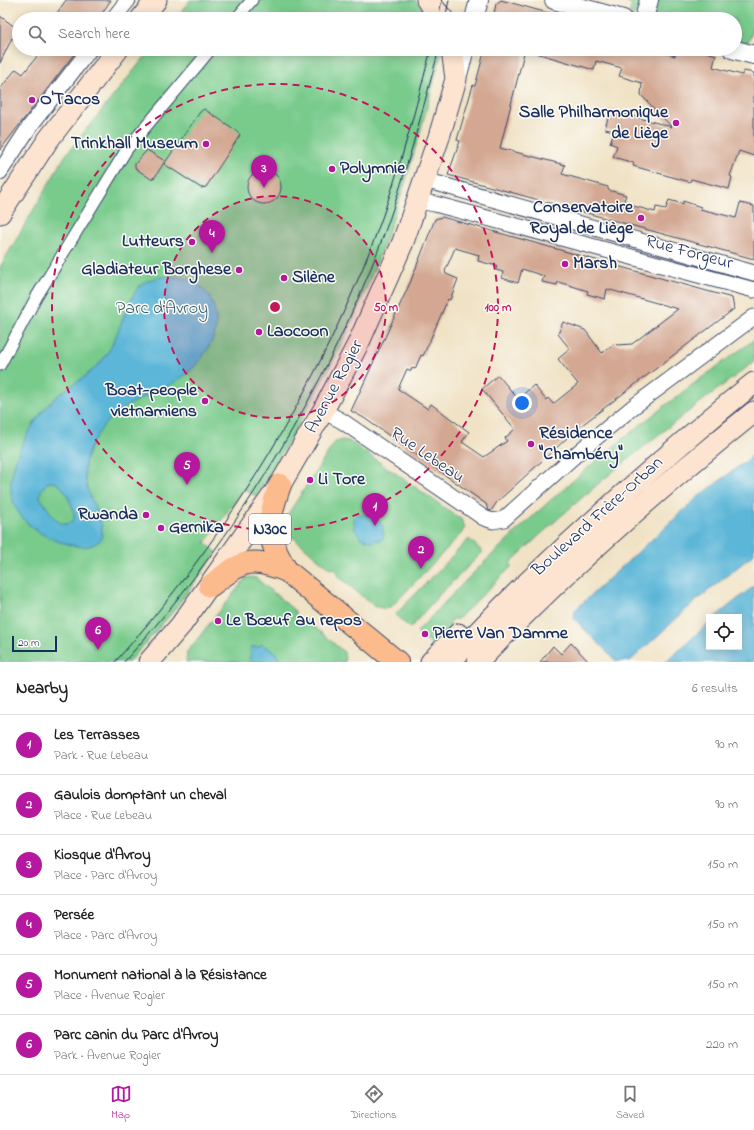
<!DOCTYPE html>
<html lang="en">
<head>
<meta charset="utf-8">
<style>
  :root { --surface:#fff; --page:#f2f2f2; --text:#222; --muted:#767676; --line:#e0e0e0; --accent:#b5179e }
  body { margin:0; font-family:"Indie Flower",sans-serif; background:var(--page); color:var(--text) }
  .controls { position:absolute; right:12px; bottom:12px; display:grid; overflow:hidden; border-radius:0px; box-shadow:0 2px 10px #0003 }
  .controls button { width:36px; height:36px; display:grid; place-items:center; padding:0; border:0; border-bottom:1px solid var(--line); background:var(--surface); color:var(--text); font:20px sans-serif }
  .scale { position:absolute; left:12px; bottom:10px; width:45px; box-sizing:border-box; padding-left:4px; border:2px solid #1b2f5e; border-top:0; font-size:11px; line-height:14px; white-space:nowrap; color:#1b2f5e; -webkit-text-stroke:3px #fdfcf7; paint-order:stroke }
  .you { position:absolute; left:522px; top:403px; width:14px; height:14px; margin:-10px; border:3px solid #fff; border-radius:50%; background:#1a73e8; box-shadow:0 0 0 6px #1a73e833 }
  .badge { display:grid; place-items:center; width:26px; height:26px; border-radius:50%; background:var(--accent); color:#fff; font-size:13px; font-weight:700 }
  .pin { position:absolute; translate:-50% -33px; filter:drop-shadow(0 1px 2px #0008) }
  .pin::after { content:''; position:absolute; top:21px; width:14px; height:12px; background:inherit; clip-path:polygon(0 0,100% 0,50% 100%) }
  .list { margin:0; padding:0; list-style:none }
  h2 { display:flex; justify-content:space-between; align-items:center; height:52px; margin:0; padding:0 16px; font-size:17px }
  h2 small { font-size:13px; font-weight:400; color:var(--muted) }
  .list li { display:grid; grid-template-columns:26px 1fr auto; gap:12px; align-items:center; box-sizing:border-box; height:60px; padding:0 16px; border-top:1px solid var(--line) }
  .list b { display:block; font-size:15px; white-space:nowrap }
  .list p { margin:0; font-size:13px; white-space:nowrap; color:var(--muted) }
  .list em { font-size:13px; font-style:normal; color:var(--muted) }
  .icon { flex:none; width:22px; height:22px; fill:none; stroke:currentColor; stroke-width:2; stroke-linecap:round; stroke-linejoin:round }
  .map { position:relative; flex:none; width:754px; height:662px; overflow:hidden }
  .search { position:absolute; background:var(--surface); box-shadow:0 2px 10px #0003; left:12px; right:12px; top:12px; height:44px; display:flex; align-items:center; gap:10px; box-sizing:border-box; padding:0 14px; border-radius:22px; color:var(--muted); font-size:15px }
  .sheet { height:412px; background:var(--surface) }
  nav { display:flex; justify-content:space-around; align-items:center; box-sizing:border-box; height:56px; border-top:1px solid var(--line); background:var(--surface); font-size:11px; color:var(--muted) }
  nav a { display:grid; justify-items:center; gap:2px }
  nav .on { color:var(--accent) }
  .map>svg:first-child { display:block }
  .green { fill:#79cb8c; stroke:#4a7d75 }
  .water { fill:#5bb6d8; stroke:#3b729b; fill-rule:evenodd }
  .building { fill:#d3a792; fill-rule:evenodd }
  .lines { fill:none; stroke-linecap:round; stroke-linejoin:round }
  .pedestrian-casing { stroke:#3b4a6d; stroke-width:13 }
  .minor-casing { stroke:#3b4a6d; stroke-width:17 }
  .tertiary-casing { stroke:#3b4a6d; stroke-width:20 }
  .secondary-casing { stroke:#3b4a6d; stroke-width:23 }
  .primary-casing { stroke:#3b4a6d; stroke-width:24 }
  .pedestrian { stroke:#fff; stroke-width:11 }
  .minor { stroke:#fff; stroke-width:15 }
  .tertiary { stroke:#fff; stroke-width:18 }
  .secondary { stroke:#fde4d1; stroke-width:21 }
  .primary { stroke:#fbbb8d; stroke-width:22 }
  .tram { stroke:#1b2f5e; stroke-width:1 }
  .ring { fill:none; stroke:#c2185b; stroke-width:2; stroke-dasharray:7 5 }
  .poi-dot { fill:#b5179e; stroke:#fdfcf7; stroke-width:1.5 }
  .labels { text-anchor:middle; dominant-baseline:central; stroke-width:3; stroke-linejoin:round; paint-order:stroke }
  .shield { fill:#fdfcf7; stroke:#5f6c8c; stroke-width:1 }
  .shield-label { font-size:17px; font-weight:bold; fill:#1b2f5e }
  .poi-label { font-size:18px; font-weight:bold; fill:#1b2f5e; stroke:#fdfcf7; text-anchor:start }
  .street-label { font-size:18px; fill:#1b2f5e; stroke:#fdfcf7 }
  .park-label { font-size:18px; fill:#375e6c; stroke:#fdfcf7 }
  .centre { fill:#c2185b; stroke:#fdfcf7; stroke-width:2 }
  .ring-label { font-size:12px; text-anchor:middle; font-weight:bold; fill:#c2185b; stroke:#fdfcf7; stroke-width:3; stroke-linejoin:round; paint-order:stroke }
</style>
</head>
<body>
<div class="map">
<svg width="754" height="662" viewBox="0 0 754 662">
  <rect width="100%" height="100%" fill="#fdfcf7"/>
  <filter id="ink" filterUnits="userSpaceOnUse"><feTurbulence type="fractalNoise" baseFrequency=".025" numOctaves="2"/><feDisplacementMap in="SourceGraphic" scale="8" xChannelSelector="R" yChannelSelector="G"/><feConvolveMatrix kernelMatrix="1 2 1 2 8 2 1 2 1" color-interpolation-filters="sRGB"/></filter>
  <filter id="wash" filterUnits="userSpaceOnUse"><feTurbulence type="fractalNoise" baseFrequency=".012" numOctaves="4" result="noise"/><feDisplacementMap in="SourceGraphic" scale="16" xChannelSelector="R" yChannelSelector="G"/><feGaussianBlur stdDeviation="0.9" result="paint"/><feColorMatrix in="noise" values="0 0 0 0 0 0 0 0 0 0 0 0 0 0 0 0 0 1.4 0 .05"/><feComposite in="paint" operator="in"/></filter>
  <g filter="url(#wash)">
    <rect width="100%" height="100%" fill="#f0e2c5"/>
    <!-- green -->
    <path class="green" d="M190,0H415L431,19H175Z
      M619,0H643C639,7 638,15 629,15L632,4Z
      M655,0H754C754,12 754,33 748,42L739,43L741,34L735,32V19H686L666,13L664,19H657L653,13Z
      M151,49L442,50C423,125 402,200 373,272C342,351 300,424 256,496L244,489L205,543L217,552L171,614L129,662H0V267L65,156Z
      M754,340V362C669,425 586,490 510,563L512,566L457,620L455,618L449,624L451,627L433,646L417,632C518,521 632,426 754,340Z
      M342,440L349,441L461,519L465,527L461,534L393,605L385,609L374,606L338,576L337,571L334,568L330,569L288,533L284,524L286,517L335,442Z
      M469,539L483,552L438,596L410,628L395,615Z
      M250,577L256,578L295,611L296,617L298,619H305L344,652L345,662H186L187,652L245,579Z"/>
    <!-- water -->
    <path class="water" d="M161,277C174,276 188,277 199,285C210,293 215,306 216,319C217,331 213,340 207,350C183,390 147,389 114,415C104,423 97,435 91,446C70,489 109,512 101,539C91,550 77,547 64,543C43,538 17,521 12,497C5,468 31,422 51,402C69,384 90,378 106,355C119,337 128,295 141,285C147,280 154,278 161,277ZM48,482C52,482 55,482 58,484C65,488 76,511 74,519C60,535 48,508 40,497L41,490Z
      M754,455V554L698,599L630,661H616L574,619L575,610L698,497Z
      M365,513L378,520L384,528L382,530L384,534L382,540H375L373,542L361,538L353,527L355,525L353,519L357,514L362,516Z
      M754,586V662H666L709,623V647H739V617H715Z
      M261,644L274,651L280,660L279,662H252L249,658L251,655L250,650L251,647H259Z"/>
    <g id="blocks">
      <!-- building -->
      <path class="building" d="M66,0H111L98,19H65L57,13Z
        M501,0L559,16L558,19H493L496,4Z
        M0,16L19,30V41L12,38L0,63Z
        M43,49H78L0,150V89L16,69L23,74Z
        M485,49H525L500,148L565,165L562,174L608,187V190L626,195L623,203L655,212L656,207L666,209L669,200L683,204V201L701,207L700,209L736,218L740,203L754,206V259L448,175L460,141L457,140L473,85L475,86Z
        M537,49H650L675,56L677,49H697L716,55L713,67L742,75L744,71L754,73V156L739,151L730,176L732,177L729,189L691,179L690,182L633,166L634,163L613,157L617,146L610,143L614,131L605,129L610,110L672,127L641,95L642,83L619,76L622,68L596,61L594,70L536,53Z
        M204,109L237,131L240,135L206,187L201,188L164,164L200,112Z
        M147,150L165,161L155,177L151,179L135,168V164Z
        M247 187a17 17 0 1 1 34 0a17 17 0 1 1-34 0Z
        M442,217L732,298L734,309L578,428L497,502L491,511L488,510L486,504L441,472L364,418L351,411L410,283L435,219ZM455,248L479,255L478,261L497,266L496,270L503,272L502,278L518,283L522,269L544,276L542,282L557,285L558,282L572,286L588,291L587,294L605,299L607,289L678,309L632,344L617,345L615,343L602,353L585,330L563,322L558,334L570,349L558,359L578,384L553,404L548,398L546,400L534,385L518,399L498,375L482,389L515,429L505,438L507,441L484,457L462,442L469,432L431,404L428,409L398,389L407,369L411,371L412,368L415,369L421,355L423,356L448,299L450,300L458,279L446,274L445,271Z
        M571,643L589,662H540L553,646L561,654Z"/>
    </g>
  </g>
  <g filter="url(#ink)">
    <use href="#blocks" fill-opacity="0" stroke="#3b4a6d" stroke-width="1"/>
    <g class="lines">
      <defs>
        <path id="pedestrian" d="M236,19L252,0
          M0,365L37,296L127,149L211,49"/>
        <path id="minor" d="M113,19L128,0
          M0,172L30,126L90,49
          M425,180L754,273
          M418,201L435,204L754,290
          M323,411L342,421L484,518L493,521L504,519L581,450L633,407L754,317"/>
        <path id="tertiary" d="M554,0L623,19
          M474,19L479,0
          M644,19L649,0
          M732,49L754,55
          M457,78L465,49"/>
        <path id="secondary" d="M427,0L443,19
          M141,19L156,0
          M0,213L48,140L118,49
          M451,661C509,597 572,540 636,483C675,449 713,415 754,383
          M149,662L181,625L280,485L323,411L359,342L403,242L439,137L456,79L452,49
          M431,662L458,634
          M478,662C564,571 657,490 754,412"/>
        <path id="primary" d="M280,485C267,521 265,538 287,571L397,662
          M210,586C242,562 248,555 287,571"/>
      </defs>
      <!-- pedestrian casing -->
      <use href="#pedestrian" class="pedestrian-casing"/>
      <!-- minor casing -->
      <use href="#minor" class="minor-casing"/>
      <!-- tertiary casing -->
      <use href="#tertiary" class="tertiary-casing"/>
      <!-- secondary casing -->
      <use href="#secondary" class="secondary-casing"/>
      <!-- primary casing -->
      <use href="#primary" class="primary-casing"/>
      <!-- pedestrian -->
      <use href="#pedestrian" class="pedestrian"/>
      <!-- minor -->
      <use href="#minor" class="minor"/>
      <!-- tertiary -->
      <use href="#tertiary" class="tertiary"/>
      <!-- secondary -->
      <use href="#secondary" class="secondary"/>
      <!-- primary -->
      <use href="#primary" class="primary"/>
      <!-- tram -->
      <path class="tram" d="M438,19L442,0
        M445,19L449,0
        M115,662C219,546 302,414 362,270C392,199 412,123 431,49
        M124,662C228,547 310,415 369,273C399,201 419,124 439,49"/>
    </g>
  </g>
  <!-- distance rings -->
  <circle cx="275" cy="307" r="111" fill="#c2185b" fill-opacity=".12"/>
  <g class="ring">
    <circle cx="275" cy="307" r="111"/>
    <circle cx="275" cy="307" r="223"/>
  </g>
  <!-- markers -->
  <g class="poi-dot">
    <circle cx="32" cy="100" r="4"/>
    <circle cx="676" cy="123" r="4"/>
    <circle cx="206" cy="144" r="4"/>
    <circle cx="332" cy="169" r="4"/>
    <circle cx="641" cy="218" r="4"/>
    <circle cx="192" cy="242" r="4"/>
    <circle cx="565" cy="264" r="4"/>
    <circle cx="239" cy="270" r="4"/>
    <circle cx="284" cy="278" r="4"/>
    <circle cx="259" cy="332" r="4"/>
    <circle cx="205" cy="401" r="4"/>
    <circle cx="531" cy="444" r="4"/>
    <circle cx="310" cy="480" r="4"/>
    <circle cx="146" cy="515" r="4"/>
    <circle cx="161" cy="528" r="4"/>
    <circle cx="218" cy="621" r="4"/>
    <circle cx="425" cy="634" r="4"/>
  </g>
  <g class="labels">
    <!-- shield labels -->
    <rect class="shield" x="249" y="514" width="42" height="30" rx="3"/>
    <g class="shield-label">
      <text x="270" y="529">N30c</text>
    </g>
    <!-- poi labels -->
    <g class="poi-label">
      <text x="40" y="100">O'Tacos</text>
      <text x="668" y="113" text-anchor="end">Salle Philharmonique<tspan x="668" dy="21">de Liège</tspan></text>
      <text x="198" y="144" text-anchor="end">Trinkhall Museum</text>
      <text x="340" y="169">Polymnie</text>
      <text x="633" y="208" text-anchor="end">Conservatoire<tspan x="633" dy="21">Royal de Liège</tspan></text>
      <text x="184" y="242" text-anchor="end">Lutteurs</text>
      <text x="573" y="264">Marsh</text>
      <text x="231" y="270" text-anchor="end">Gladiateur Borghese</text>
      <text x="292" y="278">Silène</text>
      <text x="267" y="332">Laocoon</text>
      <text x="197" y="391" text-anchor="end">Boat-people<tspan x="197" dy="21">vietnamiens</tspan></text>
      <text x="539" y="434">Résidence<tspan x="539" dy="21">"Chambéry"</tspan></text>
      <text x="318" y="480">Li Tore</text>
      <text x="138" y="515" text-anchor="end">Rwanda</text>
      <text x="169" y="528">Gernika</text>
      <text x="226" y="621">Le Bœuf au repos</text>
      <text x="433" y="634">Pierre Van Damme</text>
    </g>
    <!-- street labels -->
    <g class="street-label">
      <text transform="translate(689 253) rotate(15)">Rue Forgeur</text>
      <text transform="translate(335 387) rotate(-62)">Avenue Rogier</text>
      <text transform="translate(427 456) rotate(34)">Rue Lebeau</text>
      <text transform="translate(598 517) rotate(-42)">Boulevard Frère-Orban</text>
    </g>
    <!-- park labels -->
    <g class="park-label">
      <text x="162" y="309">Parc d'Avroy</text>
    </g>
  </g>
  <circle cx="275" cy="307" r="6" class="centre"/>
  <g class="ring-label">
    <text x="386" y="311">50 m</text>
    <text x="498" y="311">100 m</text>
  </g>
</svg>
<div class="controls">
<button><svg class="icon" aria-label="locate" viewBox="0 0 24 24"><circle cx="12" cy="12" r="6"/><path d="M12 2v4M12 18v4M2 12h4M18 12h4"/></svg></button>
</div>
<div class="scale">20 m</div>
<div class="you"></div>
<div class="pin badge" style="left:375px;top:526px">1</div>
<div class="pin badge" style="left:421px;top:569px">2</div>
<div class="pin badge" style="left:264px;top:188px">3</div>
<div class="pin badge" style="left:212px;top:253px">4</div>
<div class="pin badge" style="left:187px;top:485px">5</div>
<div class="pin badge" style="left:98px;top:650px">6</div>
<div class="search"><svg class="icon" aria-label="search" viewBox="0 0 24 24"><circle cx="10" cy="10" r="6"/><path d="M15 15l6 6"/></svg>Search here</div>
</div>
<section class="sheet">
<h2>Nearby<small>6 results</small></h2>
<ul class="list">
<li><span class="badge">1</span><div><b>Les Terrasses</b><p>Park · Rue Lebeau</p></div><em>90 m</em></li>
<li><span class="badge">2</span><div><b>Gaulois domptant un cheval</b><p>Place · Rue Lebeau</p></div><em>90 m</em></li>
<li><span class="badge">3</span><div><b>Kiosque d'Avroy</b><p>Place · Parc d'Avroy</p></div><em>150 m</em></li>
<li><span class="badge">4</span><div><b>Persée</b><p>Place · Parc d'Avroy</p></div><em>150 m</em></li>
<li><span class="badge">5</span><div><b>Monument national à la Résistance</b><p>Place · Avenue Rogier</p></div><em>150 m</em></li>
<li><span class="badge">6</span><div><b>Parc canin du Parc d'Avroy</b><p>Park · Avenue Rogier</p></div><em>220 m</em></li>
</ul>
</section>
<nav>
<a class="on"><svg class="icon" aria-label="map" viewBox="0 0 24 24"><path d="M3 6l6-2 6 2 6-2v14l-6 2-6-2-6 2zM9 4v14M15 6v14"/></svg>Map</a>
<a><svg class="icon" aria-label="directions" viewBox="0 0 24 24"><path d="M12 3l9 9-9 9-9-9zM9 14v-3h6M13 9l2 2-2 2"/></svg>Directions</a>
<a><svg class="icon" aria-label="saved" viewBox="0 0 24 24"><path d="M7 4h10v16l-5-4-5 4z"/></svg>Saved</a>
</nav>
</body>
</html>
